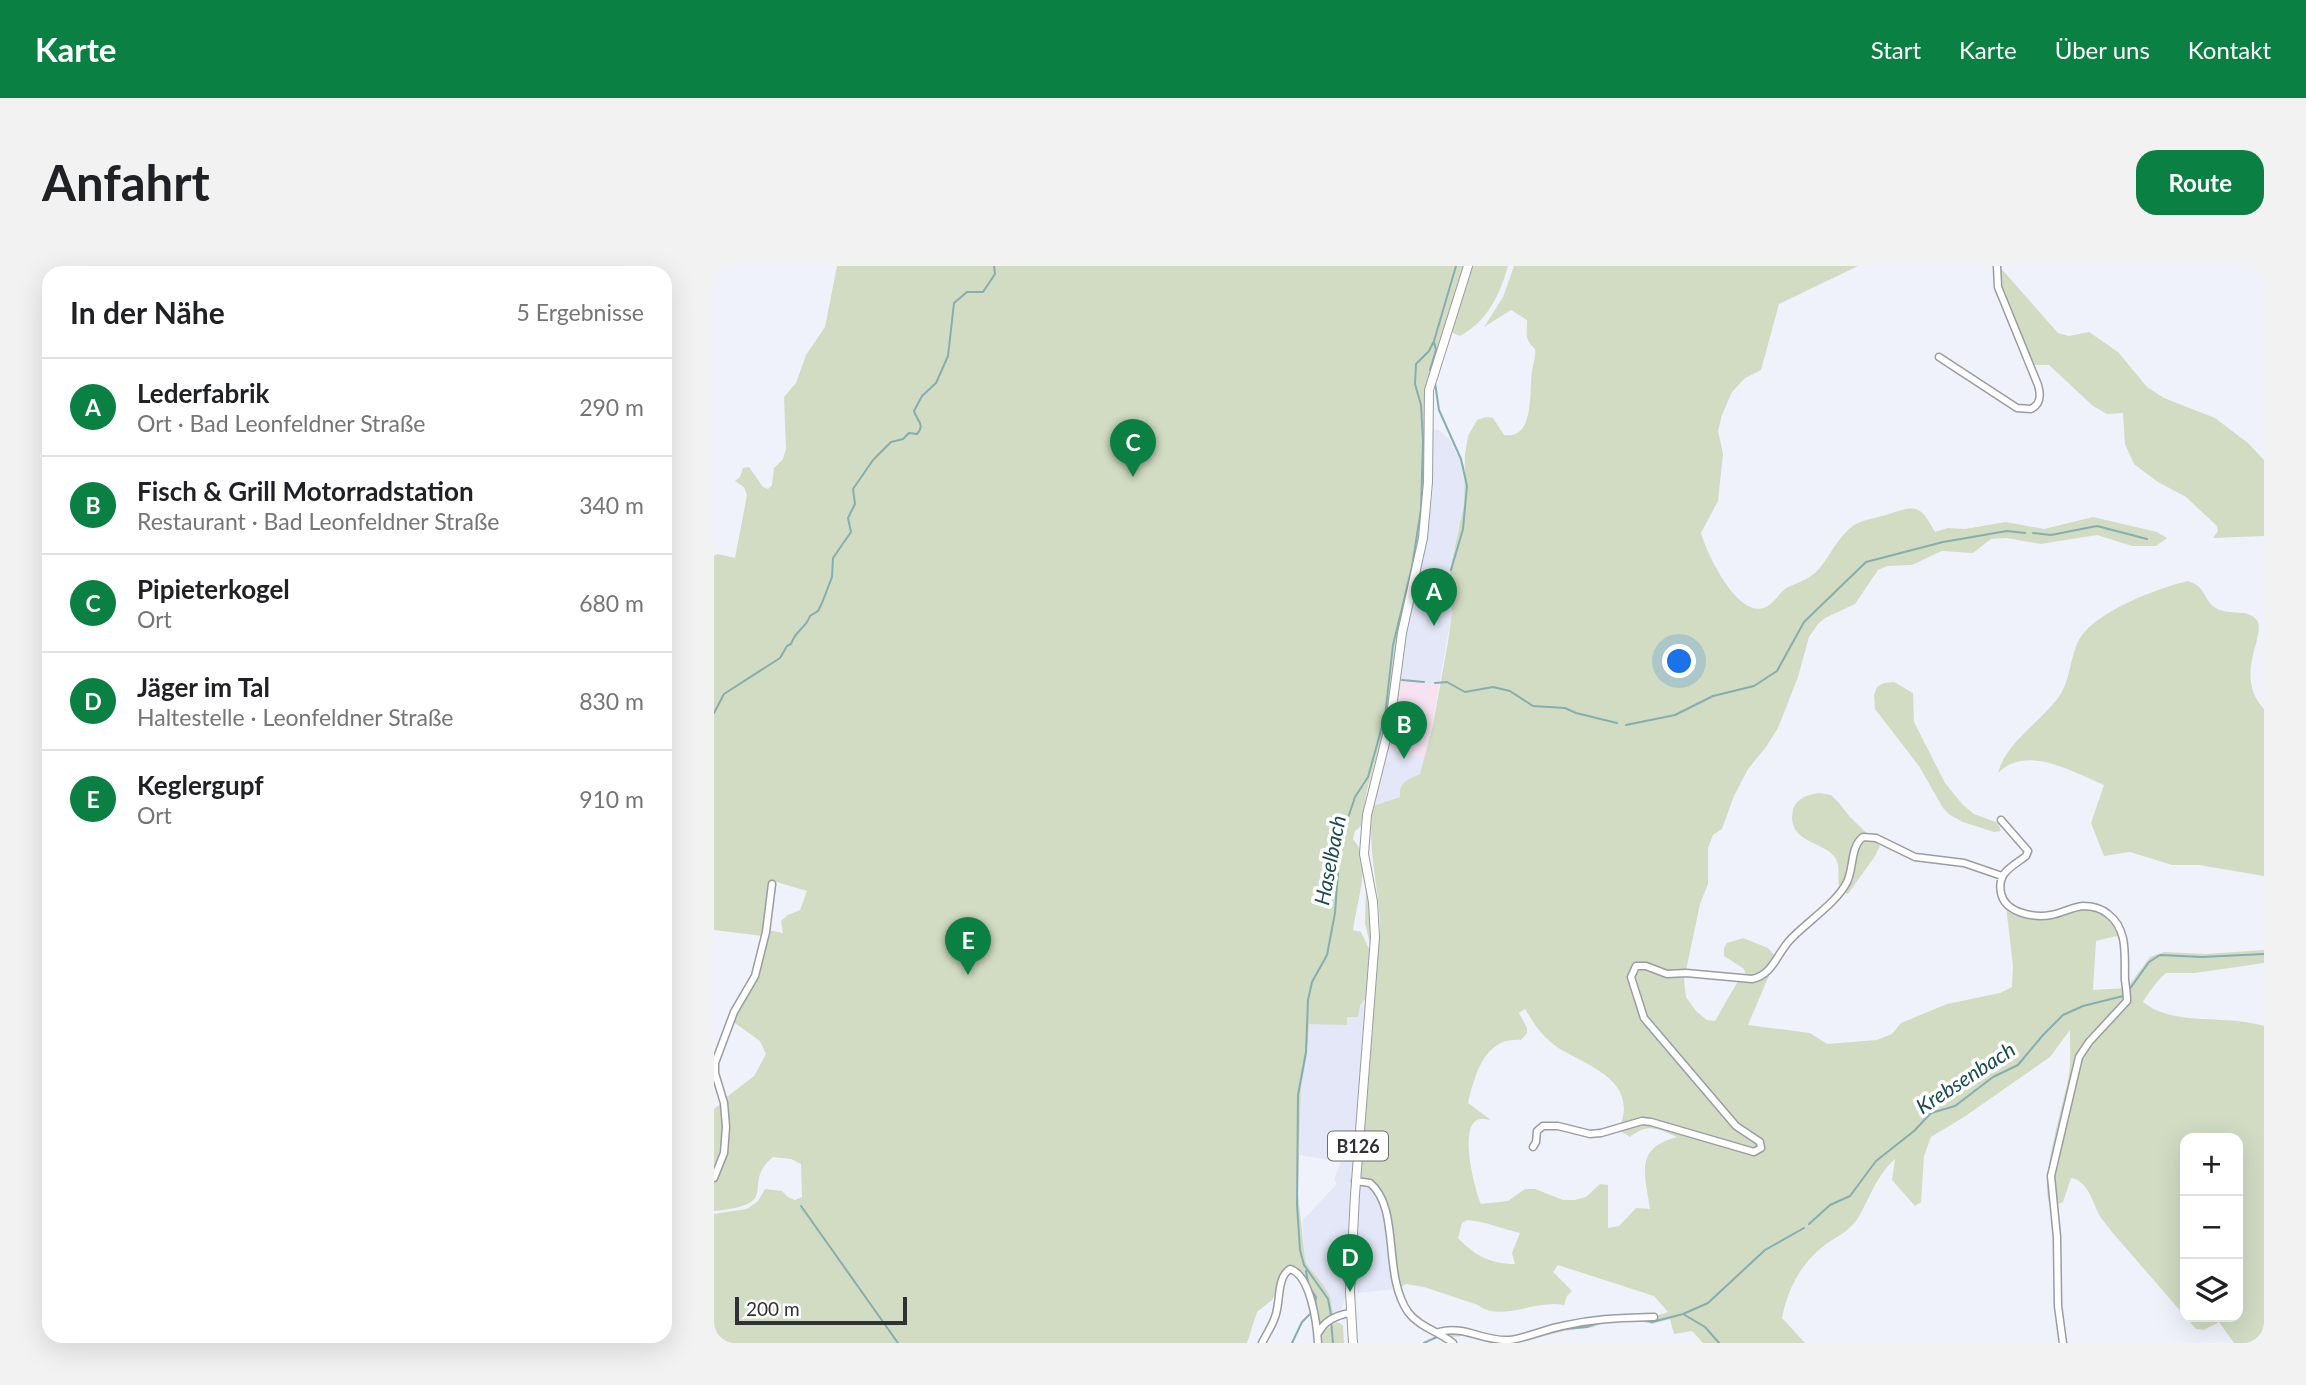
<!DOCTYPE html>
<html lang="de">
<head>
<meta charset="utf-8">
<style>
  :root { --surface:#fff; --page:#f2f2f2; --text:#202124; --muted:#757577; --line:#e0e0e0; --accent:#0b8043 }
  body { margin:0; font-family:Lato,sans-serif; background:var(--page); color:var(--text) }
  .controls { position:absolute; right:21px; bottom:21px; display:grid; overflow:hidden; border-radius:14px; box-shadow:0 7px 28px #0002 }
  .controls button { width:63px; height:63px; display:grid; place-items:center; padding:0; border:0; border-bottom:2px solid var(--line); background:var(--surface); color:var(--text); font:35px sans-serif }
  .scale { position:absolute; left:21px; bottom:18px; width:172px; box-sizing:border-box; padding-left:7px; border:4px solid #303134; border-top:0; font-size:19px; line-height:24px; white-space:nowrap; color:#303134; -webkit-text-stroke:5px #fff; paint-order:stroke }
  .you { position:absolute; left:966px; top:396px; width:24px; height:24px; margin:-18px; border:5px solid #fff; border-radius:50%; background:#1a73e8; box-shadow:0 0 0 10px #1a73e833 }
  .badge { display:grid; place-items:center; width:46px; height:46px; border-radius:50%; background:var(--accent); color:#fff; font-size:23px; font-weight:700 }
  .pin { position:absolute; translate:-50% -58px; filter:drop-shadow(0 2px 4px #0008) }
  .pin::after { content:''; position:absolute; top:37px; width:24px; height:21px; background:inherit; clip-path:polygon(0 0,100% 0,50% 100%) }
  .list { margin:0; padding:0; list-style:none }
  h2 { display:flex; justify-content:space-between; align-items:center; height:91px; margin:0; padding:0 28px; font-size:30px }
  h2 small { font-size:23px; font-weight:400; color:var(--muted) }
  .list li { display:grid; grid-template-columns:46px 1fr auto; gap:21px; align-items:center; box-sizing:border-box; height:98px; padding:0 28px; border-top:2px solid var(--line) }
  .list b { display:block; font-size:26px; white-space:nowrap }
  .list p { margin:0; font-size:23px; white-space:nowrap; color:var(--muted) }
  .list em { font-size:23px; font-style:normal; color:var(--muted) }
  .icon { flex:none; width:38px; height:38px; fill:none; stroke:currentColor; stroke-width:2; stroke-linecap:round; stroke-linejoin:round }
  .map { position:relative; flex:none; width:1550px; height:1077px; overflow:hidden; border-radius:21px }
  header { display:flex; align-items:center; gap:42px; box-sizing:border-box; height:98px; padding:0 35px; background:var(--accent); color:#fff }
  header strong { font-size:33px }
  nav { display:flex; gap:38px; margin-inline-start:auto; font-size:24px }
  .intro { display:flex; align-items:center; justify-content:space-between; box-sizing:border-box; height:168px; padding:0 42px }
  h1 { margin:0; font-size:49px }
  .button { padding:18px 32px; border-radius:21px; background:var(--accent); color:#fff; font-size:24px; font-weight:700 }
  main { display:flex; gap:42px; padding:0 42px }
  aside { flex:1; background:var(--surface); border-radius:21px; box-shadow:0 7px 28px #0002 }
  .map>svg:first-child { display:block }
  .built { fill:#e4e7f7 }
  .industrial { fill:#f6e2f1 }
  .green { fill:#d1dcc3; fill-rule:evenodd }
  .lines { fill:none; stroke-linecap:round; stroke-linejoin:round }
  .stream { stroke:#85aeb1; stroke-width:2 }
  .minor-casing { stroke:#9a9ca3; stroke-width:9 }
  .major-casing { stroke:#9a9ca3; stroke-width:10 }
  .minor { stroke:#fff; stroke-width:6 }
  .major { stroke:#fff; stroke-width:8 }
  .labels { text-anchor:middle; dominant-baseline:central; stroke-width:7; stroke-linejoin:round; paint-order:stroke }
  .shield { fill:#fff; stroke:#6e6f71; stroke-width:2 }
  .shield-label { font-size:18px; font-weight:bold; fill:#303134 }
  .water-label { font-size:21px; font-style:italic; fill:#194b4f; stroke:#fff }
</style>
</head>
<body>
<header>
<strong>Karte</strong>
<nav><a>Start</a><a>Karte</a><a>Über uns</a><a>Kontakt</a></nav>
</header>
<div class="intro"><h1>Anfahrt</h1><a class="button">Route</a></div>
<main>
<aside>
<h2>In der Nähe<small>5 Ergebnisse</small></h2>
<ul class="list">
<li><span class="badge">A</span><div><b>Lederfabrik</b><p>Ort · Bad Leonfeldner Straße</p></div><em>290 m</em></li>
<li><span class="badge">B</span><div><b>Fisch &amp; Grill Motorradstation</b><p>Restaurant · Bad Leonfeldner Straße</p></div><em>340 m</em></li>
<li><span class="badge">C</span><div><b>Pipieterkogel</b><p>Ort</p></div><em>680 m</em></li>
<li><span class="badge">D</span><div><b>Jäger im Tal</b><p>Haltestelle · Leonfeldner Straße</p></div><em>830 m</em></li>
<li><span class="badge">E</span><div><b>Keglergupf</b><p>Ort</p></div><em>910 m</em></li>
</ul>
</aside>
<div class="map">
<svg width="1550" height="1077" viewBox="0 0 1550 1077">
  <rect width="100%" height="100%" fill="#f0f2fb"/>
  <!-- built -->
  <path class="built" d="M719,163L725,164L735,173L750,200L751,211L750,238L738,292V346L725,419L687,413L692,372L714,265L719,223Z
    M675,483L712,491L706,508L686,531L659,540Z
    M652,732L638,911L632,1029L627,1044L619,1050L617,1034L591,993L588,955L623,918L620,913L627,896L586,889L587,822L593,789L595,757L632,759L633,751L645,744Z
    M652,918L660,923L669,944L674,967L675,997L681,1023L644,1027L642,1015L646,923Z"/>
  <!-- industrial -->
  <path class="industrial" d="M687,413L725,419L719,459L712,491L675,483L683,446Z"/>
  <!-- green -->
  <path class="green" d="M123,0H751L711,127L710,219L704,277L683,371L671,461L653,524L647,560L641,565L639,573C641,576 644,579 645,582C655,602 642,641 639,664L647,666L657,687L652,732L646,740L644,751H633V759L595,758L593,789L587,822L584,928L591,993C596,1006 608,1014 614,1027C618,1034 618,1043 619,1050L606,1059C601,1040 596,1017 581,1002L576,1001L558,1034L543,1046L533,1077H0V948L33,943L44,935L51,923L68,925L74,931L81,934L88,931L87,898L77,893L59,891C25,919 71,938 0,945V915L8,898L10,833L40,810L52,788L46,775L18,755L35,726L54,664L69,667L67,655L74,649L86,644L93,625L56,614L49,670L0,664V290L3,288L21,292L33,229L30,221L21,215L26,211L29,202L35,201L49,221L54,223L58,219L60,202L69,193L72,183L70,131L82,117L92,89L111,61Z
    M757,0H794C786,28 774,55 746,70L739,67L737,64Z
    M800,0H1144L1065,38L1047,104L1031,112L1018,126L1008,149L1004,165L1009,188L1004,235L987,267C993,288 1024,354 1052,341C1060,337 1064,329 1071,323C1081,317 1095,314 1103,305C1116,291 1123,271 1140,259C1150,253 1164,252 1175,248C1203,239 1206,239 1221,266L1234,262L1251,263L1292,256L1330,263L1379,251L1443,266L1453,272L1442,280H1418L1383,269L1327,278L1292,272L1277,273L1259,287L1228,285L1198,299L1173,300L1164,304L1141,338L1111,352L1104,358L1095,371L1084,411L1064,462L1052,481L1034,503L1020,530L1008,563L999,569L994,582V618L986,638L970,714L972,731L982,745L993,754L1001,755L1024,715L1041,716L1057,705L1034,759L1096,767L1113,778L1163,774L1178,768L1187,757L1233,738L1286,727L1298,721L1299,700L1292,640C1301,643 1314,651 1324,650C1363,647 1381,625 1407,669L1382,675L1379,724L1413,722L1436,691L1450,686L1492,688L1550,684V697L1481,707H1452C1446,711 1432,730 1429,736C1460,761 1512,748 1550,760V1077H1520L1505,1056L1490,1064L1482,1063L1398,966C1395,962 1391,957 1387,952C1379,939 1375,915 1357,912L1349,936L1342,939L1336,938C1324,918 1351,834 1355,808C1357,798 1356,775 1356,764L1336,791L1250,851L1217,871L1210,890L1207,936L1201,940L1178,914L1181,893C1162,910 1156,932 1144,952C1136,964 1126,969 1115,976C1088,995 1074,1021 1068,1052L1091,1077H989L978,1065L960,1068L956,1053L938,1058L925,1055L889,1057L880,1061L850,1065L804,1077H779L751,1070L733,1071L730,1068L742,1066L787,1076L848,1061L942,1050L954,1046L940,1030L844,999L839,1006L858,1025L853,1030L850,1039C820,1033 788,1057 764,1039L710,1021L692,1018L684,1023L670,933L659,915L647,911L666,665C666,621 652,585 659,540L686,531C685,516 693,514 706,508L719,459L734,376L738,346L736,304L750,238L751,188L754,170L763,154L772,151L779,152L790,169C821,174 815,125 818,105C819,97 822,92 821,83C810,73 813,68 813,54L797,44L770,61L789,31ZM811,743C819,756 826,768 839,778C861,795 910,807 910,842C910,849 907,857 905,864L916,871C934,856 944,863 963,871C920,882 931,908 936,943L922,942L905,960L894,962V919L886,918L872,931L861,934H849L821,923H811L794,935L767,938C761,925 743,857 766,853C770,852 773,854 777,854L754,837C761,809 770,771 807,774L813,767V762L805,747ZM1471,872H1524V1051H1471ZM753,954C771,955 788,963 806,967L798,987L801,998C777,998 761,990 744,972L748,957Z
    M1285,0L1344,67L1355,70L1375,66L1404,86L1433,121L1450,132L1501,152L1534,177L1550,194V270L1499,272L1504,265L1503,260L1472,231L1444,216L1420,198L1411,178L1409,147L1393,148L1379,140L1335,99H1318L1285,18Z
    M1474,315C1492,321 1488,330 1499,340C1512,352 1535,340 1544,356C1550,373 1520,411 1550,443V610L1485,599H1458L1416,586L1390,590L1377,557L1390,519C1359,506 1313,478 1284,507C1292,477 1325,457 1344,432C1357,415 1355,391 1366,372C1383,345 1444,322 1474,315Z
    M1170,417L1180,416L1199,427L1200,456L1231,517L1249,539L1260,548L1284,557L1287,565L1280,566L1249,556L1236,549L1229,542L1205,500L1161,443L1160,429L1163,421Z
    M1105,527L1117,529L1125,537L1136,551L1166,580L1161,590L1134,628C1116,622 1131,605 1120,590C1108,575 1072,576 1079,544C1082,532 1094,529 1105,527Z
    M652,617L657,647V681L651,658Z
    M1029,672L1054,682L1061,690L1060,696L1044,710H1027L1032,709L1030,703L1010,690V682L1013,677Z
    M8,837L10,880L0,909V843Z
    M623,1056L629,1059L630,1077H609L606,1075L608,1066Z"/>
  <g class="lines">
    <!-- stream -->
    <path class="stream" d="M716,104L722,84L720,76
      M721,117L725,144L747,193L753,220L749,263L737,304
      M160,193L177,176L189,173L195,167L203,168C212,158 202,154 200,145L208,130L222,117L234,90L240,37L253,26H269L281,8L280,0
      M1319,267L1337,269L1383,260L1433,273
      M688,414L710,416
      M721,417L733,416L751,426L779,421L796,425L819,440L851,442L862,447L903,457
      M0,447L10,428L66,392L73,380L77,378C81,365 92,362 96,350L104,345L108,337L118,311L119,292L137,266L134,252L141,238L139,223L159,194
      M912,459L961,449L999,430L1040,420L1063,405L1090,356L1152,296L1229,276L1293,265L1311,267
      M1415,724L1435,696L1446,689L1488,691L1550,688
      M87,940L184,1077
      M1095,958L1116,939L1136,930L1162,895L1200,865L1217,847L1241,840L1279,811L1304,799L1329,769L1349,749L1369,740L1409,730
      M592,1005L594,1017
      M596,1022L602,1031L601,1039
      M969,1048L991,1061L1005,1077
      M617,1049L614,1033L590,999L586,984L583,939L584,829L592,786L594,734L598,716L613,689L621,647L625,592L634,552L641,531L654,511L671,450L679,379L698,301L707,243L709,175L707,139L701,118L702,98L715,85L720,75L742,0
      M930,1054L938,1056L969,1048L994,1037L1051,984L1090,962
      M617,1055L619,1077
      M820,1071L849,1063L873,1061L886,1056
      M578,1077L588,1056L597,1047
      M710,1077L725,1070"/>
    <defs>
      <path id="minor" d="M1225,91L1303,142L1317,143C1327,138 1327,129 1324,119L1284,21L1283,0
        M1287,554L1314,585L1312,590C1298,601 1283,606 1287,627C1291,647 1320,652 1337,649C1348,647 1358,641 1369,640C1378,640 1387,642 1394,648C1415,664 1410,691 1411,714C1412,721 1413,728 1413,735L1375,776L1365,791L1337,910L1343,971L1344,1040L1349,1077
        M819,881L822,876L823,865L829,860H844L876,868L887,867L928,855L937,856L1040,886L1047,882L1046,876L1022,860L930,752L917,711L922,700H932L953,708L972,707L1038,713C1058,709 1062,690 1075,675C1091,657 1122,638 1133,616C1140,602 1136,581 1149,571L1162,572L1201,591L1250,597L1288,610
        M0,912L10,887L12,861L10,837L1,807V797L20,746L41,710L52,666L58,618
        M641,915L656,917C687,943 668,1008 694,1046C705,1061 724,1065 739,1077
        M605,1066C611,1054 624,1049 636,1047
        M725,1066C751,1059 770,1076 795,1074C809,1073 832,1063 848,1060C882,1052 907,1052 940,1051
        M548,1077C552,1069 558,1060 561,1051C567,1036 562,1012 576,1003C597,1009 603,1059 604,1077"/>
      <path id="major" d="M639,1077L636,1026L641,929L661,671L659,636L650,588L653,549L676,457L688,367L709,272L714,216L715,124L754,0"/>
    </defs>
    <!-- minor casing -->
    <use href="#minor" class="minor-casing"/>
    <!-- major casing -->
    <use href="#major" class="major-casing"/>
    <!-- minor -->
    <use href="#minor" class="minor"/>
    <!-- major -->
    <use href="#major" class="major"/>
  </g>
  <g class="labels">
    <!-- shield labels -->
    <rect class="shield" x="614" y="865.5" width="60" height="29" rx="5"/>
    <g class="shield-label">
      <text x="644" y="880">B126</text>
    </g>
    <!-- water labels -->
    <g class="water-label">
      <text transform="translate(615 594) rotate(-79)">Haselbach</text>
      <text transform="translate(1251 811) rotate(-33)">Krebsenbach</text>
    </g>
  </g>
</svg>
<div class="controls">
<button>+</button>
<button>−</button>
<button><svg class="icon" aria-label="layers" viewBox="0 0 24 24"><path d="M12 4l9 5-9 5-9-5zM3 14l9 5 9-5"/></svg></button>
</div>
<div class="scale">200 m</div>
<div class="you"></div>
<div class="pin badge" style="left:720px;top:360px">A</div>
<div class="pin badge" style="left:690px;top:493px">B</div>
<div class="pin badge" style="left:419px;top:211px">C</div>
<div class="pin badge" style="left:636px;top:1026px">D</div>
<div class="pin badge" style="left:254px;top:709px">E</div>
</div>
</main>
</body>
</html>
